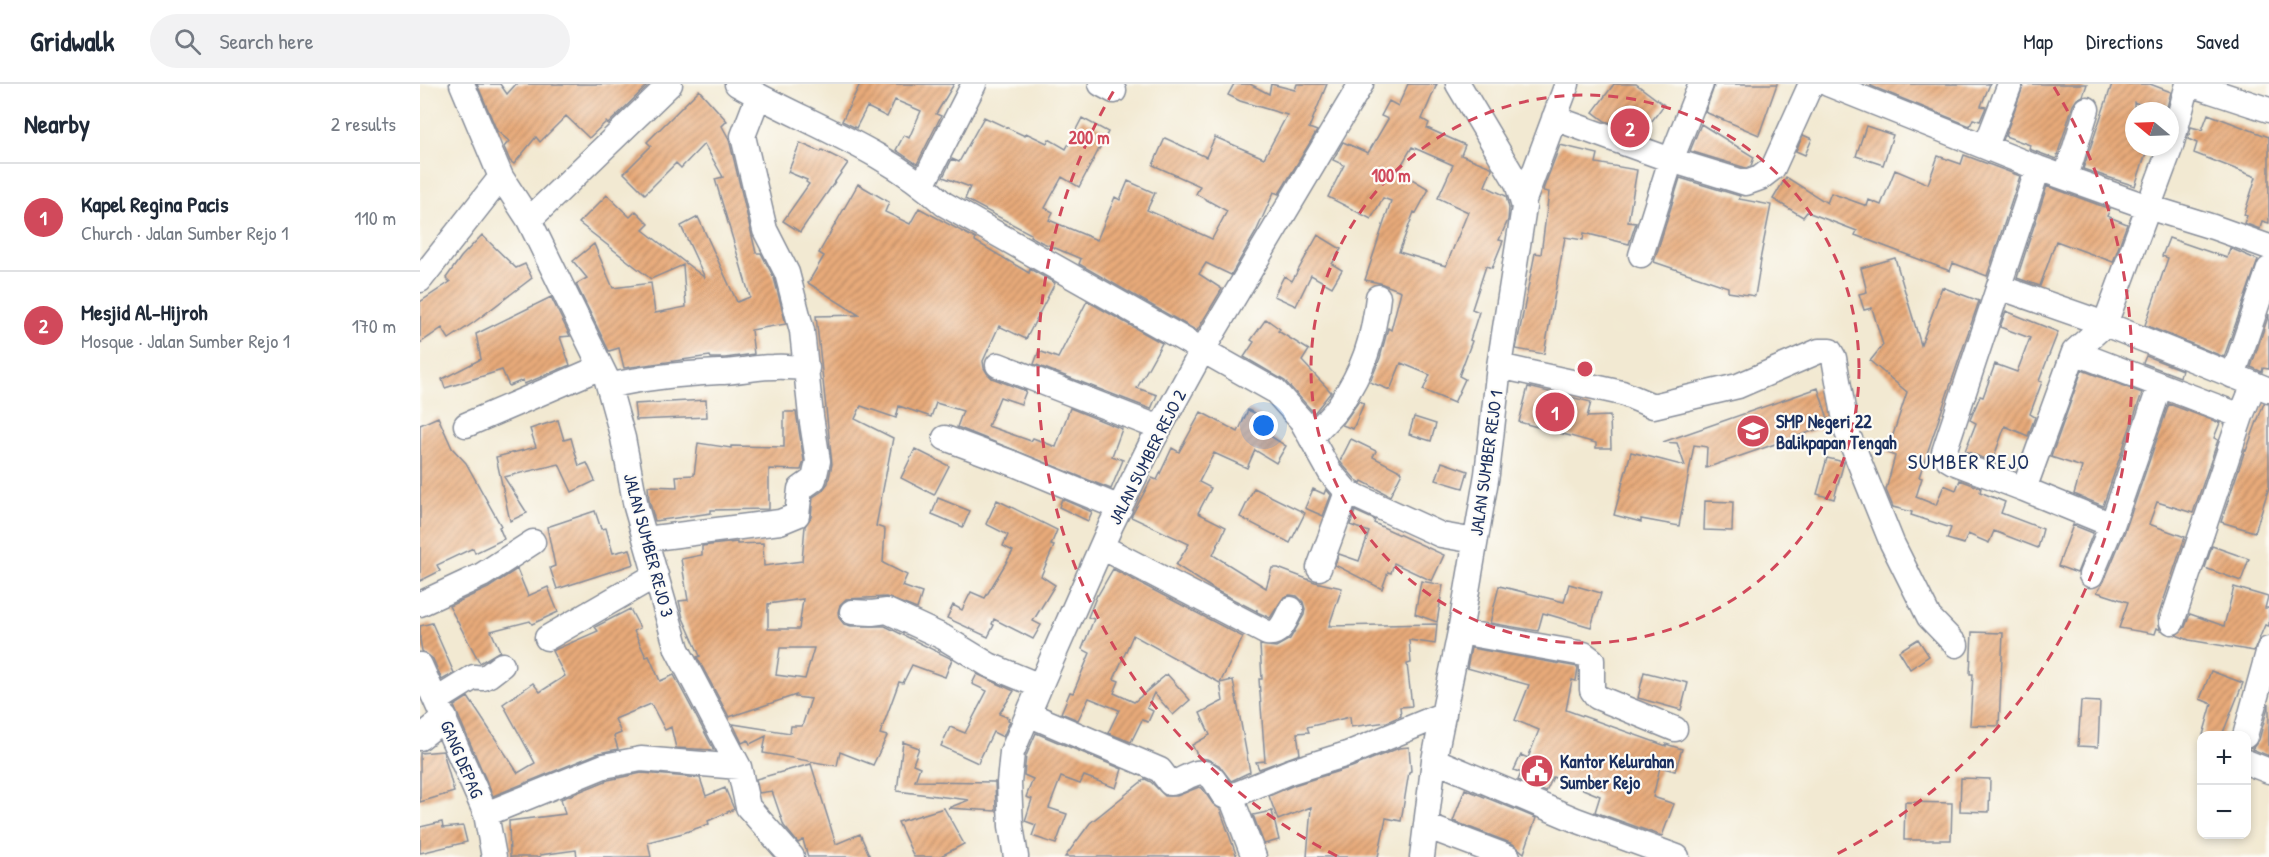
<!DOCTYPE html>
<html lang="en">
<head>
<meta charset="utf-8">
<style>
  :root { --surface:#fff; --page:#f2f2f3; --text:#1f2937; --muted:#747a83; --line:#e0e1e3; --accent:#d1495b }
  body { margin:0; font-family:"Patrick Hand",sans-serif; background:var(--page); color:var(--text) }
  .controls { position:absolute; right:18px; bottom:18px; display:grid; overflow:hidden; border-radius:12px; box-shadow:0 3px 9px #0003 }
  .controls button { width:54px; height:54px; display:grid; place-items:center; padding:0; border:0; border-bottom:2px solid var(--line); background:var(--surface); color:var(--text); font:30px sans-serif }
  .compass { position:absolute; left:1705px; top:18px; width:54px; height:54px; border-radius:50%; background:var(--surface); box-shadow:0 3px 9px #0003; rotate:289deg }
  .you { position:absolute; left:844px; top:342px; width:21px; height:21px; margin:-15px; border:4px solid #fff; border-radius:50%; background:#1a73e8; box-shadow:0 0 0 9px #1a73e833 }
  .badge { display:grid; place-items:center; width:39px; height:39px; border-radius:50%; background:var(--accent); color:#fff; font-size:20px; font-weight:700 }
  .pin { position:absolute; translate:-50% -50%; border:3px solid #fff; box-shadow:0 2px 6px #0006 }
  .list { margin:0; padding:0; list-style:none }
  h2 { display:flex; justify-content:space-between; align-items:center; height:78px; margin:0; padding:0 24px; font-size:26px }
  h2 small { font-size:20px; font-weight:400; color:var(--muted) }
  .list li { display:grid; grid-template-columns:39px 1fr auto; gap:18px; align-items:center; box-sizing:border-box; height:108px; padding:0 24px; border-top:2px solid var(--line) }
  .list b { display:block; font-size:22px; white-space:nowrap }
  .list p { margin:0; font-size:20px; white-space:nowrap; color:var(--muted) }
  .list em { font-size:20px; font-style:normal; color:var(--muted) }
  .icon { flex:none; width:33px; height:33px; fill:none; stroke:currentColor; stroke-width:2; stroke-linecap:round; stroke-linejoin:round }
  .map { position:relative; flex:none; width:1849px; height:773px; overflow:hidden }
  header { display:flex; align-items:center; gap:36px; box-sizing:border-box; height:84px; padding:0 30px; background:var(--surface); border-bottom:2px solid var(--line) }
  header strong { font-size:28px }
  nav { display:flex; gap:33px; margin-inline-start:auto; font-size:21px }
  .search { width:420px; height:54px; background:var(--page); display:flex; align-items:center; gap:15px; box-sizing:border-box; padding:0 21px; border-radius:33px; color:var(--muted); font-size:22px }
  main { display:flex }
  aside { flex:1; background:var(--surface) }
  .map>svg:first-child { display:block }
  .building { fill:url(#building-hatch); fill-rule:evenodd }
  .lines { fill:none; stroke-linecap:round; stroke-linejoin:round }
  .minor-casing { stroke:#868c98; stroke-width:27 }
  .minor { stroke:#fff; stroke-width:24 }
  .ring { fill:none; stroke:#d1495b; stroke-width:3; stroke-dasharray:10 8 }
  .labels { text-anchor:middle; dominant-baseline:central; stroke-width:4.5; stroke-linejoin:round; paint-order:stroke }
  .poi-label { font-size:18px; font-weight:bold; fill:#1b2f5e; stroke:#fdfcf7; text-anchor:start }
  .street-label { font-size:18px; fill:#1b2f5e; stroke:#fdfcf7 }
  .quarter-label { font-size:21px; letter-spacing:1.5px; fill:#1b2f5e; stroke:#fdfcf7 }
  .centre { fill:#d1495b; stroke:#fdfcf7; stroke-width:3 }
  .ring-label { font-size:18px; text-anchor:middle; font-weight:bold; fill:#d1495b; stroke:#fdfcf7; stroke-width:4.5; stroke-linejoin:round; paint-order:stroke }
</style>
</head>
<body>
<header>
<strong>Gridwalk</strong>
<div class="search"><svg class="icon" aria-label="search" viewBox="0 0 24 24"><circle cx="10" cy="10" r="6"/><path d="M15 15l6 6"/></svg>Search here</div>
<nav><a>Map</a><a>Directions</a><a>Saved</a></nav>
</header>
<main>
<aside>
<h2>Nearby<small>2 results</small></h2>
<ul class="list">
<li><span class="badge">1</span><div><b>Kapel Regina Pacis</b><p>Church · Jalan Sumber Rejo 1</p></div><em>110 m</em></li>
<li><span class="badge">2</span><div><b>Mesjid Al-Hijroh</b><p>Mosque · Jalan Sumber Rejo 1</p></div><em>170 m</em></li>
</ul>
</aside>
<div class="map">
<svg width="1849" height="773" viewBox="0 0 1849 773">
  <defs>
    <pattern id="building-hatch" width="6" height="6" patternUnits="userSpaceOnUse" patternTransform="scale(1.5)"><rect width="6" height="6" fill="#e8aa79"/><path d="M-1 1l2-2M0 6l6-6M5 7l2-2" fill="none" stroke="#bb8b66"/></pattern>
  </defs>
  <rect width="100%" height="100%" fill="#fdfcf7"/>
  <filter id="ink" filterUnits="userSpaceOnUse"><feTurbulence type="fractalNoise" baseFrequency=".0167" numOctaves="2"/><feDisplacementMap in="SourceGraphic" scale="12" xChannelSelector="R" yChannelSelector="G"/><feConvolveMatrix kernelMatrix="1 2 1 2 8 2 1 2 1" color-interpolation-filters="sRGB"/></filter>
  <filter id="wash" filterUnits="userSpaceOnUse"><feTurbulence type="fractalNoise" baseFrequency=".008" numOctaves="4" result="noise"/><feDisplacementMap in="SourceGraphic" scale="24" xChannelSelector="R" yChannelSelector="G"/><feGaussianBlur stdDeviation="1.35" result="paint"/><feColorMatrix in="noise" values="0 0 0 0 0 0 0 0 0 0 0 0 0 0 0 0 0 1.4 0 .05"/><feComposite in="paint" operator="in"/></filter>
  <g filter="url(#wash)">
    <rect width="100%" height="100%" fill="#f2e9d2"/>
    <g id="blocks">
      <!-- building -->
      <path class="building" d="M57,0H80L87,10L96,0H229L188,40L186,38L169,54L146,32L120,58L116,53L94,80L90,77L84,63L89,57L77,47Z
        M440,0H534L516,30L521,32L497,80L476,66L484,51L489,54L501,27L475,16L467,33L447,23L436,44L422,37Z
        M814,0H830L849,10L851,0L875,6L877,0H907L889,44L897,47L859,110L854,108L836,148L811,191L786,179L779,190L802,205L777,247L659,180L661,175L621,158L610,152L611,150L545,115L550,103L523,93L532,75L539,78L564,33L605,52L606,49L627,59L629,55L646,65L662,34L688,48L659,103L642,93L625,124L633,128L629,136L677,156L695,113L700,116L708,97L735,109L727,126L792,155L807,127L776,110L780,102L733,81L745,54L786,73L795,53L844,74L867,31L820,17L808,11Z
        M988,0H1017L1002,35L1009,39L1007,44L1045,61L1041,71L1071,83L1072,85L1065,102L1086,112L1089,124L1088,136L1079,156L1083,157L1072,184L1066,182L1052,225L1059,228L1050,256L1052,257L1039,292L1045,295L1034,319L1003,306L1010,291L981,279L970,306L950,298L960,274L968,244L971,246L981,207L960,199L945,196L971,117L963,114L951,135L908,113L924,81L913,76L923,58L948,69L968,35L961,32L969,17L978,22ZM992,63L1033,81L1018,114L1048,128L1026,182L979,168L994,128L996,129L1009,105L978,87Z
        M1194,0H1216L1244,21L1222,50L1185,37L1173,28Z
        M1295,0H1357L1339,51L1285,28Z
        M1451,0H1570L1561,22L1566,23L1560,37L1553,35L1550,42L1451,2Z
        M1604,0H1667L1663,12L1657,15L1653,21L1636,75L1609,65L1610,61L1585,52Z
        M1692,0H1730L1751,8L1746,27H1738L1714,18V63H1728L1715,102L1663,85Z
        M279,6L307,37L302,42L309,55L336,169H341L354,194L366,240L331,246L334,270L305,274H291L290,272L204,284L199,264L189,267L156,200L167,194L153,177L174,160L193,204L231,199L235,229L266,223L263,181L231,195L159,139L187,111L210,133L216,127L229,140L223,146L285,194L261,142L278,133L317,218L330,213L295,95L303,93L284,60L261,84L256,79L225,110L204,89L231,62L227,58Z
        M1788,30L1849,53V139L1842,137L1840,145L1824,139L1827,132L1824,131L1836,93L1774,69L1777,59L1768,55L1771,43L1782,46Z
        M1281,40L1334,73L1331,82L1326,84L1270,67Z
        M1446,42L1473,51L1463,81L1436,72Z
        M1383,51L1392,55L1385,71L1376,67Z
        M380,59L401,68L402,66L428,79L380,148L363,137L389,100L386,98L387,96L368,88Z
        M1140,61L1178,70L1176,79L1217,86L1208,138L1216,139L1209,160L1164,149L1163,156L1145,153L1124,270L1096,265L1115,169L1121,170L1129,108L1123,107L1124,103Z
        M1544,71L1600,92L1567,192L1533,179L1530,187L1435,151L1437,147L1387,128L1383,133L1353,115L1366,93L1407,119L1411,109L1447,122L1449,116L1461,121L1475,86L1508,100L1518,72L1541,80Z
        M1260,94L1320,112L1319,115L1351,121L1340,176H1341L1335,212L1308,208V203L1234,178Z
        M438,100L469,118L465,128L490,140L499,124L556,155L555,157L609,189L610,185L635,199L606,255L579,242L563,277L564,284L567,289L572,294L606,307L601,320L580,313L568,342L611,357L613,354L636,363L650,324L702,345L692,372L703,376L691,405L537,343L543,327L516,319L511,333L479,322L476,334L441,322L435,335L473,354L456,442L465,445L463,479L487,491L482,502L502,509L497,525L466,513L426,515L420,521L418,528L419,534L424,540L431,542H465L532,575L525,593L492,581L483,599L479,598L460,650L467,652L453,681L420,668L417,682L343,669L346,652L330,660L328,656L322,659L313,640L370,649L371,642H382L391,615L375,613L376,611L309,633L277,573L280,572L263,534L259,517L268,516L261,475L282,471V462L317,458V460L343,459L344,482L382,477L385,442L391,433L393,413L402,407L408,399L412,380L396,232L439,231L388,199L404,172L399,169ZM383,515L379,545H348V520ZM360,564H394L385,595L356,591Z
        M1627,102L1690,125L1687,132L1707,140L1693,178L1636,157L1620,202L1597,194Z
        M62,151L96,184L105,180L112,194L53,239L29,255L22,244L0,259V218L30,198L26,194L41,173Z
        M898,151L921,165L912,180L922,186L912,203L891,191L876,222L854,212L864,192L872,197Z
        M1749,154L1807,174L1810,164L1838,176L1804,273L1725,241L1748,174L1742,172Z
        M1475,174L1501,261L1522,203L1559,217L1499,393L1502,394L1496,413L1516,421L1524,401L1536,406L1540,396L1561,404L1560,408L1585,418L1581,429L1623,445L1618,464L1574,447L1569,459L1548,450L1544,460L1527,455L1531,444L1491,431L1492,428L1473,423L1466,406L1475,372L1467,369L1487,308L1450,277L1463,261L1452,224L1444,226L1439,210L1447,208L1441,184Z
        M131,213L150,252L140,253L150,281L104,300L103,296L89,302L82,286L25,304L22,295L61,275L56,250Z
        M667,217L742,259L717,304L737,311L731,325L614,280L619,267L638,274Z
        M1586,227L1638,248L1619,297L1622,298L1610,330L1615,333L1608,352L1585,342L1572,378L1545,367L1556,339L1550,336L1560,312L1563,313L1575,280L1597,288L1610,254L1580,243Z
        M1849,230V285L1843,284L1842,288L1831,283Z
        M846,235L860,245L858,247L889,266L882,277L911,308L894,329L865,297L824,273L834,258L831,256Z
        M1726,272L1762,286L1760,293L1723,279Z
        M1662,286L1722,309L1683,422L1654,410L1662,383L1631,373Z
        M1108,303L1171,318L1167,333L1190,332L1191,364H1176V359L1099,338Z
        M1398,304L1410,341L1286,384L1287,363L1274,361L1259,442L1221,435V438L1194,431L1211,368L1265,382L1257,359L1243,358Z
        M286,316L287,333L216,336L214,320Z
        M939,317L944,319L933,345L922,341Z
        M1844,319L1849,320V403L1835,448L1801,438L1825,366L1826,367Z
        M1749,320L1800,339L1794,354L1798,356L1773,429L1737,418L1729,440L1765,453L1738,533L1740,546L1737,544L1735,550L1699,544L1708,518L1677,508L1684,497L1705,447Z
        M828,326L849,336L844,348L866,362L856,379L835,366L827,384L794,369L779,398L791,404L778,429L806,443L793,471L846,504L852,484H858L895,498L922,504L909,542L1017,540L1015,560L989,556L991,579L987,580L992,622L980,623L981,632L967,638L931,643L930,633L887,643L889,648L877,649L880,670L839,685L836,678L845,677L839,595H842L840,561L856,563L870,555L884,531L885,525L883,518L877,512L870,511L864,513L850,534L837,528V525L836,527L795,506L756,481L769,460L711,433L732,394L737,396L752,364L759,368L781,328L818,348Z
        M364,328H376L384,377L381,386L349,385V425L291,426V429L235,437L229,416L228,402L257,403L256,392L274,391L278,359L311,364V362L364,363Z
        M18,333L32,364L46,379L81,442L79,443L84,455L55,469L53,464L17,481L20,487L0,497V341Z
        M994,333L1016,340L1011,357L989,350Z
        M138,336L144,356L151,354L159,382L167,379L175,397L152,408L139,380L84,393L107,429L90,437L76,373L116,363L110,345Z
        M931,355L956,367L953,373L982,388L970,412L942,397L941,399L936,396L922,380L920,377Z
        M495,365L529,382L514,411L481,394Z
        M1407,374L1424,378L1414,415L1397,410Z
        M1022,378L1048,387L1043,404L1016,396Z
        M834,404L885,429L870,459L820,433Z
        M893,405L904,410L906,405L911,411L903,432L885,424Z
        M518,414L550,427L543,443L512,430Z
        M642,415L672,428L668,437L639,423Z
        M577,416L637,446L631,461L634,462L621,492L635,501L613,537L621,541L613,555L574,535L572,540L574,541L568,553L527,534L533,521L542,526L551,508L565,514L593,467L583,462L588,451L566,440Z
        M1285,417L1313,418L1312,447L1284,446Z
        M175,427L181,445L186,444L193,469L210,465L214,480L137,505L130,484L135,482L127,443Z
        M935,427L955,436L954,439L1024,471L1012,497L974,479L971,489L968,488L962,505L915,481L919,470L939,477L949,448L930,441Z
        M1653,441L1673,449L1657,489L1638,482Z
        M1792,462L1829,475L1821,497L1785,484Z
        M97,485L108,512L128,503L138,528L112,540L110,537L71,547L80,567L60,579L29,522L68,504Z
        M693,485L823,553L800,599L813,596L830,688L811,697L799,681L787,675L779,674L772,661L790,651L780,629L803,617L800,599L713,551L694,595L699,597L694,609L714,618L747,590L770,616L753,631L734,609L727,624L733,627L728,638L722,636L711,658L688,649L699,626L669,614L658,636L641,629L650,608L653,609L670,569L662,565L674,535L668,533L677,511H678Z
        M1001,497L1023,501L1017,538L995,530Z
        M1149,500L1181,509L1171,543L1123,529L1118,547L1070,539L1079,502L1144,518Z
        M1814,503L1848,513L1845,524H1849V542L1845,541L1834,567L1769,556L1756,551L1765,543L1770,530L1804,542Z
        M210,525L220,544L214,547L226,573L229,572L240,597L254,591L294,666L256,664L251,643L245,646L231,620L195,635L201,649L194,652L198,665L179,669L73,712L34,622L48,613L98,689L115,679L83,620L113,599L120,608L145,592L132,567L178,547L175,543Z
        M12,539L34,589L22,596L13,575L2,567L0,556V542Z
        M1552,548L1583,549L1579,642L1550,641L1553,590H1550Z
        M1498,555L1509,572L1490,585L1479,567Z
        M1051,564L1158,583L1156,597L1152,596L1146,626L1246,662V660L1262,665L1255,687L1240,683L1233,713L1254,720L1242,752L1175,728L1180,712L1133,693L1126,708L1098,696L1101,689L1094,686L1101,671L1108,674L1119,646L1095,636L1109,601L1047,584Z
        M1791,587L1823,599L1802,651H1783L1792,620L1780,615Z
        M1224,588L1268,599L1261,626L1218,614Z
        M557,590L594,607L579,630L589,634L588,636L590,637L583,653L573,648L558,679L521,662L530,643L545,649L567,607L552,600Z
        M1661,617L1680,618L1678,663L1658,662Z
        M1849,619V672L1832,665L1839,656Z
        M616,649L702,685L696,704L664,692L660,700L641,693L629,724L647,730L636,760L612,752L616,741L605,737L612,715L606,713L613,695L604,691L606,672Z
        M483,658L499,664L493,680L500,683L495,697L575,698L576,727L528,724L549,716L477,707Z
        M989,663L991,687L989,688L981,737L966,734L958,773H887L891,723L858,736L849,712L874,701L932,683L979,664Z
        M23,667L34,708L0,718V669Z
        M391,680L416,760L440,750L450,773H388L383,756L378,759L364,742L352,707L339,709L336,695Z
        M222,689L280,694L286,712L305,704L314,725L288,737L289,740L263,749L228,758L231,773H157L156,766L120,771V773H90L89,737L145,730L141,715L188,696Z
        M1541,694L1570,695L1569,728L1540,727Z
        M725,695L731,698L745,712H757L779,703L782,704L793,720L800,725L817,773H645L670,739Z
        M1045,705L1116,734L1104,769L1093,760L1033,737Z
        M1485,718L1532,719L1531,756H1484Z
        M524,724L544,760L519,773H494L478,738Z
        M852,727L859,756L844,760L833,731Z
        M22,738L23,744L43,742L47,758L0,769V743Z"/>
    </g>
  </g>
  <g filter="url(#ink)">
    <use href="#blocks" fill-opacity="0" stroke="#868c98" stroke-width="1.5"/>
    <g class="lines">
      <defs>
        <path id="minor" d="M42,0L81,93L109,136L186,293L203,354L216,423L257,565L319,683L328,723L372,773
          M317,0C386,39 465,65 524,120L855,307L881,336L910,388L927,408L1021,451L1055,457
          M681,0L694,7
          M1408,0L1618,84L1728,123L1793,143L1849,163
          M1768,0L1751,62L1685,240L1849,306
          M1770,0L1849,26
          M1134,34L1251,76L1326,99L1340,94L1353,84L1391,0
          M1566,62L1590,0
          M1646,93L1667,25
          M503,100L554,0
          M1104,116L1147,0
          M109,136L250,0
          M1221,171L1251,76L1281,0
          M0,196L81,93
          M1579,203L1685,240
          M1685,240L1654,268L1604,405L1692,441L1740,302
          M1654,268L1821,332
          M578,281L740,344
          M1079,282L1202,309L1233,322L1318,302L1399,267H1410L1414,274L1427,348L1472,459L1509,533L1536,561
          M1813,292L1849,185
          M189,302C225,293 261,290 299,288C317,288 335,283 354,283C365,282 376,284 387,284
          M46,341L181,283
          M525,354L592,379L700,424
          M891,354C899,342 911,334 919,322C944,285 953,257 958,213
          M1604,405L1533,378L1528,375L1524,368L1618,84
          M226,455L360,438L377,431L380,405L394,395L398,377L391,332L382,247L367,189L345,146L323,52L338,13
          M682,463L847,549C861,551 865,536 871,525
          M899,484L927,408
          M1671,491L1692,441
          M0,520L62,491L113,458
          M432,528L452,529L467,527L523,553L569,581L620,602
          M1752,538L1821,332L1834,300
          M1040,548L1164,570L1172,576V606L1177,613L1255,645
          M127,554L236,491
          M0,581L66,730L74,773
          M17,616L54,593L63,594L69,591L82,581
          M608,630L733,683L740,686L750,699C763,699 777,681 790,692C796,696 799,706 804,712L812,714
          M1825,652L1849,565
          M0,654L25,634
          M1014,676L1156,736L1257,773
          M1826,678L1849,687
          M66,730L184,682L221,675L319,683
          M1006,742L1088,773
          M596,773L591,742L589,699L592,668L620,602L691,441L732,358L782,267L941,0
          M834,773L813,718L812,714L819,709L869,688L927,670L1024,630
          M1002,773L1014,676L1040,548L1067,390L1079,282L1104,123L1097,99L1038,0"/>
      </defs>
      <!-- minor casing -->
      <use href="#minor" class="minor-casing"/>
      <!-- minor -->
      <use href="#minor" class="minor"/>
    </g>
  </g>
  <!-- distance rings -->
  <g class="ring">
    <circle cx="1165" cy="285" r="274"/>
    <path d="M917 772A547 547 0 0 1 696 3M1634 3A547 547 0 0 1 1413 772"/>
  </g>
  <!-- icons -->
  <defs>
    <symbol id="school-disc" viewBox="-11 -11 22 22"><circle r="9.5" fill="#d1495b" stroke="#fdfcf7"/><path d="M0-5L7-2L0 1L-7-2ZM-4 1L0 2.5L4 1V4Q0 6-4 4Z" fill="#fff"/></symbol>
    <symbol id="civic-disc" viewBox="-11 -11 22 22"><circle r="9.5" fill="#d1495b" stroke="#fdfcf7"/><path d="M-.6-6.5H3V-4.5H.6V-3L4-1V1h2V6H-6V1h2V-1L-.6-3ZM-1.2 2.5V6h2.4V2.5Z" fill="#fff"/></symbol>
  </defs>
  <g fill-rule="evenodd">
    <use href="#school-disc" x="1314" y="328" width="38" height="38"/>
    <use href="#civic-disc" x="1098" y="668" width="38" height="38"/>
  </g>
  <g class="labels">
    <!-- poi labels -->
    <g class="poi-label">
      <text x="1356" y="337">SMP Negeri 22<tspan x="1356" dy="21">Balikpapan Tengah</tspan></text>
      <text x="1140" y="677">Kantor Kelurahan<tspan x="1140" dy="21">Sumber Rejo</tspan></text>
    </g>
    <!-- street labels -->
    <g class="street-label">
      <text transform="translate(727 373) rotate(-63)">JALAN SUMBER REJO 2</text>
      <text transform="translate(1066 379) rotate(-82)">JALAN SUMBER REJO 1</text>
      <text transform="translate(229 461) rotate(75)">JALAN SUMBER REJO 3</text>
      <text transform="translate(42 675) rotate(67)">GANG DEPAG</text>
    </g>
    <!-- quarter labels -->
    <g class="quarter-label">
      <text x="1549" y="377">SUMBER REJO</text>
    </g>
  </g>
  <circle cx="1165" cy="285" r="9" class="centre"/>
  <g class="ring-label">
    <text x="669" y="60">200 m</text>
    <text x="971" y="98">100 m</text>
  </g>
</svg>
<div class="controls">
<button>+</button>
<button>−</button>
</div>
<svg class="compass" viewBox="-18 -18 36 36"><path d="M0-13l5 13h-10z" fill="#e53935"/><path d="M0 13l5-13h-10z" fill="#747a83"/></svg>
<div class="you"></div>
<div class="pin badge" style="left:1135px;top:328px">1</div>
<div class="pin badge" style="left:1210px;top:44px">2</div>
</div>
</main>
</body>
</html>
